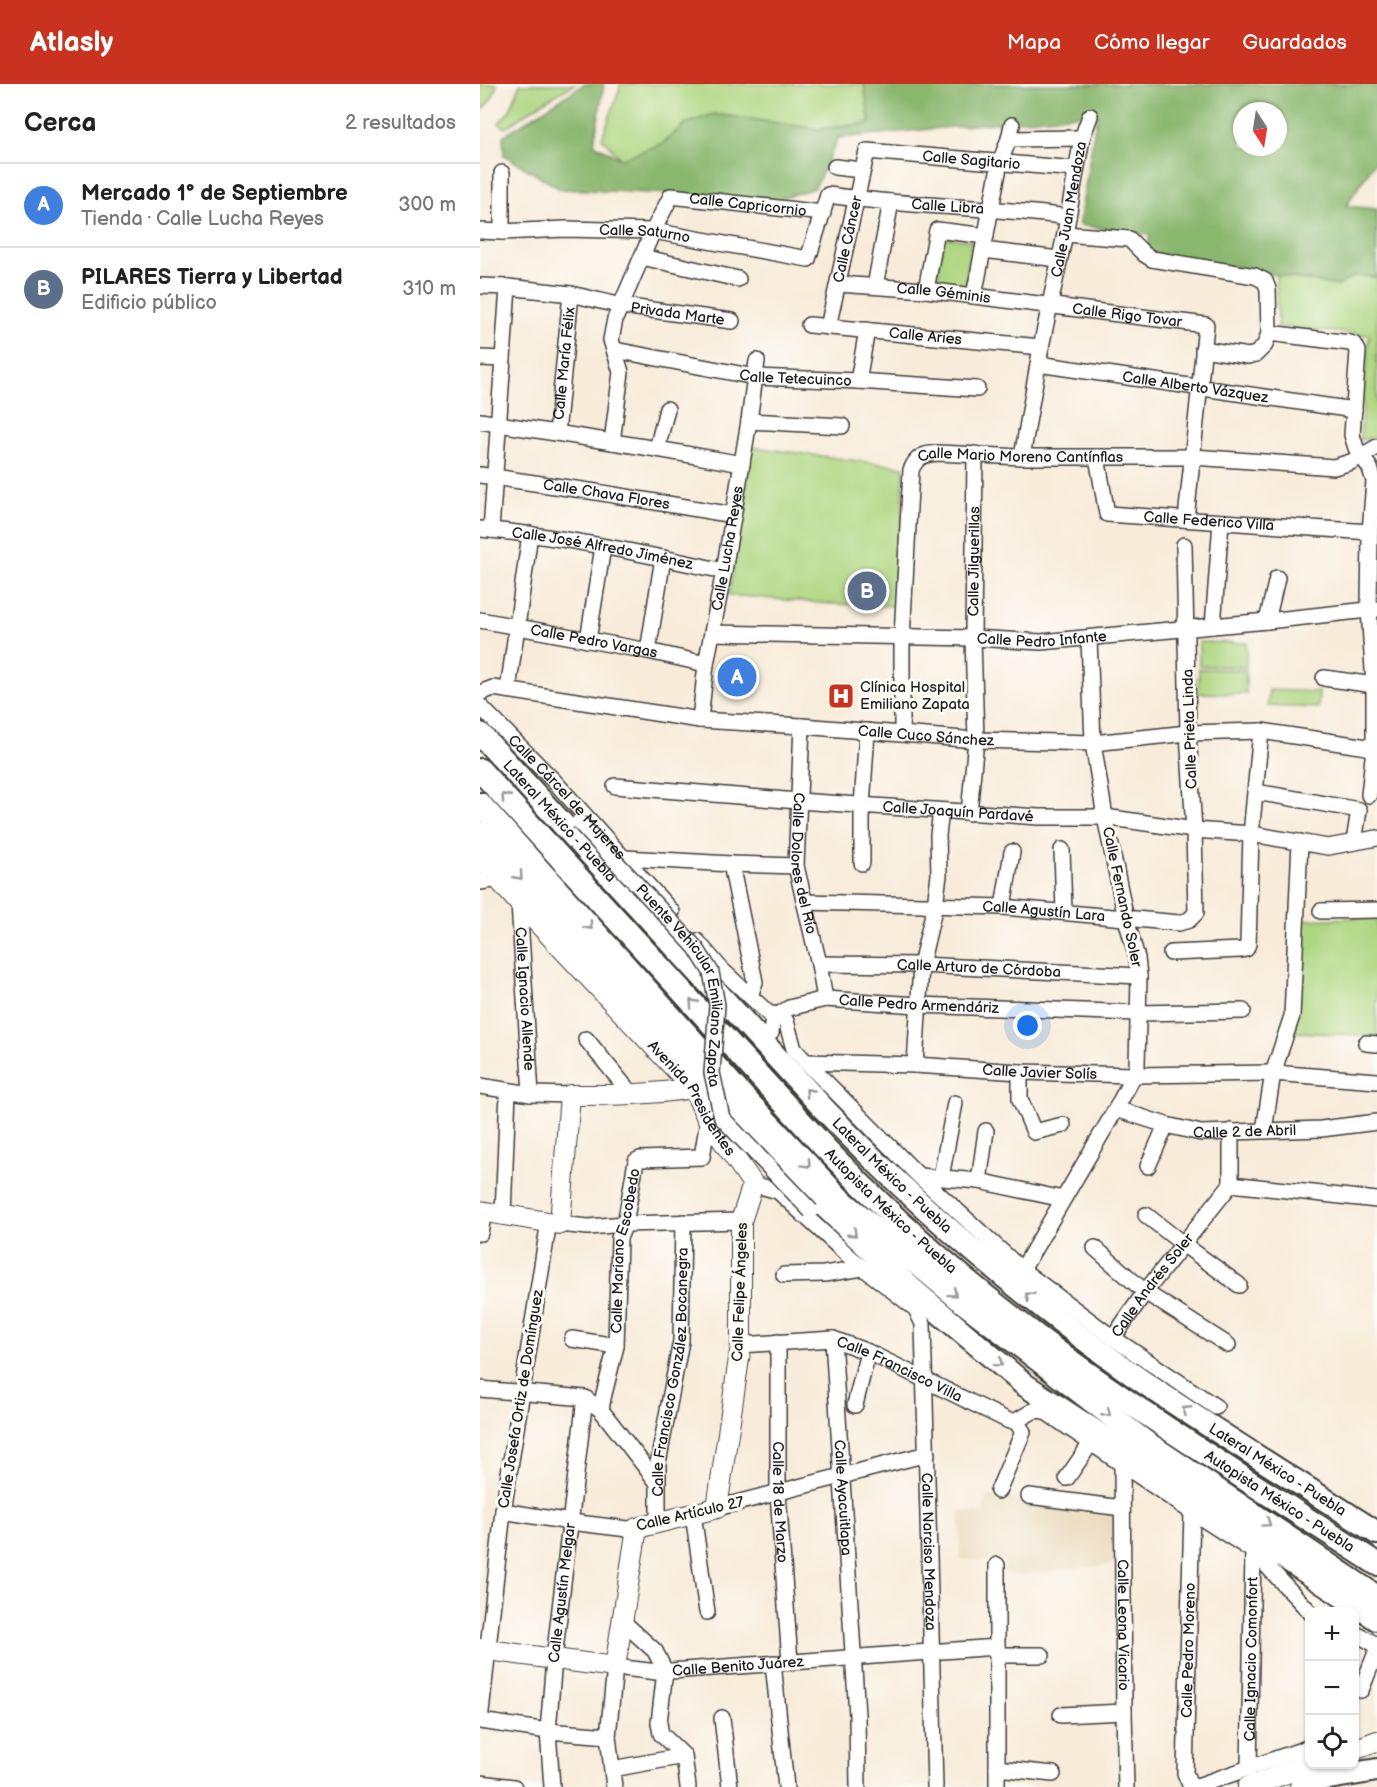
<!DOCTYPE html>
<html lang="es">
<head>
<meta charset="utf-8">
<style>
  :root { --surface:#fff; --page:#f6f6f6; --text:#222; --muted:#767676; --line:#e0e0e0; --accent:#c8321e }
  body { margin:0; font-family:"Balsamiq Sans",sans-serif; background:var(--page); color:var(--text) }
  .controls { position:absolute; right:18px; bottom:18px; display:grid; overflow:hidden; border-radius:12px; box-shadow:0 2px 4px #0004 }
  .controls button { width:54px; height:54px; display:grid; place-items:center; padding:0; border:0; border-bottom:2px solid var(--line); background:var(--surface); color:var(--text); font:30px sans-serif }
  .compass { position:absolute; left:753px; top:18px; width:54px; height:54px; border-radius:50%; background:var(--surface); box-shadow:0 2px 4px #0004; rotate:168deg }
  .you { position:absolute; left:548px; top:942px; width:21px; height:21px; margin:-15px; border:4px solid #fff; border-radius:50%; background:#1a73e8; box-shadow:0 0 0 9px #1a73e833 }
  .badge { display:grid; place-items:center; width:39px; height:39px; border-radius:50%; background:var(--accent); color:#fff; font-size:20px; font-weight:700 }
  .pin { position:absolute; translate:-50% -50%; border:3px solid #fff; box-shadow:0 2px 6px #0006 }
  .list { margin:0; padding:0; list-style:none }
  h2 { display:flex; justify-content:space-between; align-items:center; height:78px; margin:0; padding:0 24px; font-size:26px }
  h2 small { font-size:20px; font-weight:400; color:var(--muted) }
  .list li { display:grid; grid-template-columns:39px 1fr auto; gap:18px; align-items:center; box-sizing:border-box; height:84px; padding:0 24px; border-top:2px solid var(--line) }
  .list b { display:block; font-size:22px; white-space:nowrap }
  .list p { margin:0; font-size:20px; white-space:nowrap; color:var(--muted) }
  .list em { font-size:20px; font-style:normal; color:var(--muted) }
  .icon { flex:none; width:33px; height:33px; fill:none; stroke:currentColor; stroke-width:2; stroke-linecap:round; stroke-linejoin:round }
  .map { position:relative; flex:none; width:897px; height:1703px; overflow:hidden }
  header { display:flex; align-items:center; gap:36px; box-sizing:border-box; height:84px; padding:0 30px; background:var(--accent); color:#fff }
  header strong { font-size:28px }
  nav { display:flex; gap:33px; margin-inline-start:auto; font-size:21px }
  main { display:flex }
  aside { flex:1; background:var(--surface) }
  .map>svg:first-child { display:block }
  .built { fill:#ead8ba }
  .green { fill:#aed680; stroke:#65794e; stroke-width:1.5 }
  .forest { fill:#8ab76e; stroke:#536a45; stroke-width:1.5; fill-rule:evenodd }
  .lines { fill:none; stroke-linecap:round; stroke-linejoin:round }
  .minor-casing { stroke:#3d3b38; stroke-width:18 }
  .major-casing { stroke:#3d3b38; stroke-width:22 }
  .highway-casing { stroke:#3d3b38; stroke-width:26 }
  .minor { stroke:#fff; stroke-width:15 }
  .major { stroke:#fff; stroke-width:20 }
  .highway { stroke:#fff; stroke-width:22 }
  .minor-bridge-casing { stroke:#3d3b38; stroke-width:18; stroke-linecap:butt }
  .minor-bridge { stroke:#fff; stroke-width:15 }
  .oneway { stroke:#999 }
  .labels { text-anchor:middle; dominant-baseline:central; stroke-width:6; stroke-linejoin:round; paint-order:stroke }
  .street-label { font-size:15px; fill:#1c1c1c; stroke:#fdfcf7 }
  .poi-label { font-size:15px; fill:#1c1c1c; stroke:#fdfcf7; text-anchor:start }
</style>
</head>
<body>
<header>
<strong>Atlasly</strong>
<nav><a>Mapa</a><a>Cómo llegar</a><a>Guardados</a></nav>
</header>
<main>
<aside>
<h2>Cerca<small>2 resultados</small></h2>
<ul class="list">
<li><span class="badge" style="background:#3f7fe0">A</span><div><b>Mercado 1° de Septiembre</b><p>Tienda · Calle Lucha Reyes</p></div><em>300 m</em></li>
<li><span class="badge" style="background:#5c6f8a">B</span><div><b>PILARES Tierra y Libertad</b><p>Edificio público</p></div><em>310 m</em></li>
</ul>
</aside>
<div class="map">
<svg width="897" height="1703" viewBox="0 0 897 1703">
  <rect width="100%" height="100%" fill="#fdfcf7"/>
  <filter id="ink" filterUnits="userSpaceOnUse"><feTurbulence type="fractalNoise" baseFrequency=".0167" numOctaves="2"/><feDisplacementMap in="SourceGraphic" scale="12" xChannelSelector="R" yChannelSelector="G"/><feConvolveMatrix kernelMatrix="1 2 1 2 8 2 1 2 1" color-interpolation-filters="sRGB"/></filter>
  <filter id="wash" filterUnits="userSpaceOnUse"><feTurbulence type="fractalNoise" baseFrequency=".008" numOctaves="4" result="noise"/><feDisplacementMap in="SourceGraphic" scale="24" xChannelSelector="R" yChannelSelector="G"/><feGaussianBlur stdDeviation="1.35" result="paint"/><feColorMatrix in="noise" values="0 0 0 0 0 0 0 0 0 0 0 0 0 0 0 0 0 1.4 0 .05"/><feComposite in="paint" operator="in"/></filter>
  <g filter="url(#wash)">
    <rect width="100%" height="100%" fill="#f8ebd9"/>
    <!-- built -->
    <path class="built" d="M507,1412L635,1426V1480L537,1491L524,1489V1477L480,1475V1427L503,1429Z"/>
    <!-- green -->
    <path class="green" d="M0,0H17C15,11 9,20 0,27Z
      M40,0H95L60,20L25,44L19,39L30,26Z
      M140,0H384L390,39L339,45L234,30L205,40L183,59L141,75L122,54L140,4Z
      M463,153L492,157L485,201L457,197Z
      M796,190L858,202L875,192L897,193V354L880,356L889,251L798,243Z
      M272,363L424,383L418,522L353,520L249,511Z
      M719,558L767,559L766,583L719,582Z
      M719,585L766,586V610L718,609Z
      M789,606L839,608L838,624L788,622Z
      M897,833V952L815,948L824,836Z"/>
    <!-- forest -->
    <path class="forest" d="M104,0H124L114,60L141,75L183,59L205,40L234,30L339,45L390,39L384,0H897V75L866,122L897,125V193L875,192L858,202L667,168L670,151L599,141L617,29L358,54L335,104L285,119L194,110L80,105L24,71L23,52ZM762,27H798V63H762Z"/>
  </g>
  <g filter="url(#ink)">
    <g class="lines">
      <defs>
        <g id="minor">
          <path d="M529,55L602,54"/>
          <path d="M355,83L382,86"/>
          <path d="M22,89V148"/>
          <path id="s1" d="M0,147L22,148L85,145L173,147L328,175L348,111C427,123 508,122 588,133"/>
          <path d="M585,150L649,155L664,170L672,175L775,192L785,197L788,205L789,249L785,261L776,270L768,272L723,265"/>
          <path d="M503,166L579,175"/>
          <path d="M162,173L258,195"/>
          <path id="s2" d="M358,200L446,206L726,241L706,435"/>
          <path id="s3" d="M0,202L28,203L91,210L142,222L252,237"/>
          <path d="M395,202L411,118"/>
          <path d="M446,206L457,146L506,152"/>
          <path d="M494,212L520,78L529,55L532,41"/>
          <path id="s4" d="M329,241L561,263"/>
          <path id="s5" d="M348,243L387,67L596,85"/>
          <path d="M789,249L870,259L875,261L878,267L872,351L876,364L890,384L894,397L890,448L889,525L894,601V664L889,711"/>
          <path id="s6" d="M135,266L275,293L378,297L497,305"/>
          <path d="M0,274L23,275"/>
          <path id="s7" d="M558,280L874,326"/>
          <path d="M378,297L387,246"/>
          <path d="M0,337L177,365L262,380"/>
          <path d="M269,337L362,342"/>
          <path id="s8" d="M77,349L91,210"/>
          <path id="s9" d="M132,358L141,288L131,256L135,235L173,147L191,112L343,129"/>
          <path d="M177,365L187,325"/>
          <path id="s10" d="M542,373L561,263L585,150L602,54L610,32"/>
          <path id="s11" d="M617,373L627,430L890,448"/>
          <path id="s12" d="M0,391L116,408L253,431"/>
          <path id="s13" d="M0,445C82,452 164,470 244,487"/>
          <path d="M11,446L28,203"/>
          <path id="s14" d="M0,536L168,567L226,580"/>
          <path d="M787,537L797,494"/>
          <path d="M733,542L741,438"/>
          <path id="s15" d="M232,549L493,554L561,558L787,537L897,525"/>
          <path d="M108,556L123,463"/>
          <path d="M168,567L183,474"/>
          <path d="M844,594L894,601"/>
          <path d="M28,606L50,450"/>
          <path id="s16" d="M0,609L13,604L220,636L322,642L496,656L613,659L708,649L781,647L894,664"/>
          <path id="s17" d="M0,622L75,698L192,828"/>
          <path id="s18" d="M220,636L226,580L244,487L269,337L277,277"/>
          <path id="s19" d="M322,642L316,782L339,880L345,915"/>
          <path id="s20" d="M422,650V553L431,386C437,372 444,370 458,369L542,373H713L854,383L871,378L897,363"/>
          <path id="s21" d="M135,702L318,717L559,733H625L714,746L771,750L848,763L897,754"/>
          <path d="M776,708L879,726L874,758"/>
          <path id="s22" d="M489,729L496,656L493,554L495,370"/>
          <path d="M582,766L584,828"/>
          <path d="M145,774L251,780L316,782"/>
          <path d="M382,779V722L387,647"/>
          <path d="M251,780L275,898L270,912"/>
          <path d="M0,798L19,795"/>
          <path id="s23" d="M324,818L523,823L699,839L709,836L716,829L714,746L708,649L704,461"/>
          <path id="s24" d="M39,819L51,1010"/>
          <path d="M523,823L532,768"/>
          <path d="M841,827L897,826"/>
          <path d="M217,857L241,885L288,929L298,931"/>
          <path d="M691,869L761,866L766,865L768,860L771,750L781,647"/>
          <path id="s25" d="M339,880L441,881L659,892"/>
          <path d="M298,931L306,937L314,965L326,978L439,1092L542,1186L633,1254L736,1323"/>
          <path id="s26" d="M291,949L292,940L298,931L309,924L345,915L438,921L657,929L763,927"/>
          <path d="M106,955L152,1011"/>
          <path d="M886,959L897,960"/>
          <path id="s27" d="M326,978L435,981L540,988L654,991L793,989L897,997"/>
          <path d="M435,981L441,881L455,821L459,791L458,751L461,727"/>
          <path d="M540,988V1015L554,1048L583,1041"/>
          <path d="M0,1002L51,1010L90,1011"/>
          <path id="s28" d="M636,1025L686,1041L721,1049L841,1045L897,1038"/>
          <path d="M784,1046L793,989L812,932L820,758"/>
          <path d="M668,1082L686,1041"/>
          <path d="M439,1092L499,1097L583,1115"/>
          <path d="M461,1093L475,1019"/>
          <path d="M499,1097L506,1047"/>
          <path id="s29" d="M273,1100L298,1107L372,1175L436,1225L443,1240L455,1703"/>
          <path d="M751,1100L897,1116"/>
          <path d="M23,1130L28,1007"/>
          <path d="M666,1131L703,1160L759,1201"/>
          <path d="M69,1137L23,1427L0,1637L68,1647L128,1652"/>
          <path d="M80,1140L108,1143L145,1140L261,1137"/>
          <path d="M0,1149L4,1127"/>
          <path d="M615,1164L665,1208L748,1261"/>
          <path d="M542,1186L636,1025L654,991L657,982L659,892L657,874L646,835L625,733L613,659L609,555"/>
          <path d="M304,1191L344,1190L383,1184"/>
          <path id="s30" d="M633,1254L665,1208L751,1100V1047"/>
          <path d="M92,1255L136,1262"/>
          <path id="s31" d="M353,1255L377,1631L378,1703"/>
          <path id="s32" d="M298,1258V1409L310,1578"/>
          <path id="s33" d="M261,1261L353,1255L388,1268L529,1337H536"/>
          <path d="M0,1305L105,1314L121,1326L177,1398"/>
          <path d="M375,1321L388,1268"/>
          <path id="s34" d="M121,1326L123,1314L136,1262L139,1154L145,1140L156,1077L160,1075L222,1073L229,1030"/>
          <path d="M536,1337L553,1327L563,1326L712,1428L773,1467L830,1528"/>
          <path id="s35" d="M642,1381L644,1628L646,1703"/>
          <path d="M587,1394L611,1359"/>
          <path d="M518,1407L543,1348L536,1337"/>
          <path d="M549,1412L642,1424"/>
          <path d="M237,1424L447,1370"/>
          <path d="M23,1427L90,1438L148,1445L157,1444"/>
          <path d="M213,1430L227,1528"/>
          <path id="s36" d="M178,1439V1379L201,1257L203,1138"/>
          <path d="M517,1481V1703"/>
          <path d="M142,1537L175,1567L185,1587L179,1639L181,1650L204,1672L208,1703"/>
          <path d="M874,1549L897,1561"/>
          <path d="M517,1571H562"/>
          <path d="M293,1579L306,1703"/>
          <path d="M881,1606L897,1566"/>
          <path d="M581,1631L644,1628"/>
          <path d="M242,1634L250,1703"/>
          <path d="M517,1684L573,1690"/>
          <path d="M132,1685L204,1672"/>
          <path id="s37" d="M769,1685L773,1467"/>
          <path d="M0,1699L34,1703"/>
          <path id="s38" d="M72,1703L68,1647L74,1575L105,1314"/>
          <path id="s39" d="M134,1703L128,1652L135,1583L177,1588L517,1563"/>
          <path id="s40" d="M711,1703L705,1689L712,1428"/>
          <path d="M714,1703L830,1663"/>
        </g>
        <g id="major">
          <path id="s41" d="M0,774L39,819L213,1004L227,1034L273,1100L261,1137V1261L237,1424L157,1444L135,1583L0,1565"/>
          <path d="M0,1127L80,1140L90,1011C132,1011 172,1011 213,1004"/>
          <path d="M874,1666L897,1657"/>
          <path d="M768,1703L832,1680"/>
          <path d="M820,1703L863,1689"/>
        </g>
        <g id="highway">
          <path id="s42" d="M0,650L344,1025C438,1124 542,1212 653,1291C732,1346 816,1396 897,1449"/>
          <path id="s43" d="M0,686L345,1064C410,1132 482,1196 558,1253C667,1335 783,1406 897,1480"/>
          <path d="M0,720L258,1007L360,1115L483,1218L664,1357L897,1513"/>
          <path d="M0,749L315,1094L433,1206L545,1301L897,1535"/>
          <path d="M849,1694L897,1686"/>
        </g>
      </defs>
      <!-- minor casing -->
      <use href="#minor" class="minor-casing"/>
      <!-- major casing -->
      <use href="#major" class="major-casing"/>
      <!-- highway casing -->
      <use href="#highway" class="highway-casing"/>
      <!-- minor -->
      <use href="#minor" class="minor"/>
      <!-- major -->
      <use href="#major" class="major"/>
      <!-- highway -->
      <use href="#highway" class="highway"/>
      <defs>
        <g id="minor-bridge">
          <path id="s44" d="M99,738L216,864L231,888L237,921L232,989L242,1034L331,1127"/>
        </g>
      </defs>
      <!-- minor-bridge casing -->
      <use href="#minor-bridge" class="minor-bridge-casing"/>
      <!-- minor-bridge -->
      <use href="#minor-bridge" class="minor-bridge"/>
    </g>
    <!-- one-way arrows -->
    <defs><path id="oneway-chevron" d="M-2-3.5L2.5 0L-2 3.5" fill="none" stroke-width="1.6" stroke-linecap="round" stroke-linejoin="round" transform="scale(1.5)"/></defs>
    <g class="oneway">
      <use href="#oneway-chevron" transform="translate(25 713) rotate(-132)"/>
      <use href="#oneway-chevron" transform="translate(39 792) rotate(48)"/>
      <use href="#oneway-chevron" transform="translate(109 842) rotate(48)"/>
      <use href="#oneway-chevron" transform="translate(213 919) rotate(-132)"/>
      <use href="#oneway-chevron" transform="translate(329 1008) rotate(-132)"/>
      <use href="#oneway-chevron" transform="translate(327 1080) rotate(47)"/>
      <use href="#oneway-chevron" transform="translate(373 1149) rotate(43)"/>
      <use href="#oneway-chevron" transform="translate(473 1209) rotate(40)"/>
      <use href="#oneway-chevron" transform="translate(549 1212) rotate(-141)"/>
      <use href="#oneway-chevron" transform="translate(519 1279) rotate(40)"/>
      <use href="#oneway-chevron" transform="translate(706 1326) rotate(-147)"/>
      <use href="#oneway-chevron" transform="translate(627 1329) rotate(38)"/>
      <use href="#oneway-chevron" transform="translate(787 1439) rotate(34)"/>
    </g>
  </g>
  <!-- icons -->
  <defs>
    <symbol id="hospital-square" viewBox="-11 -11 22 22"><rect x="-9" y="-9" width="18" height="18" rx="4" fill="#c8321e" stroke="#fdfcf7"/><path d="M-5-5h3v3.5h4V-5h3V5h-3V1.5h-4V5h-3Z" fill="#fff"/></symbol>
  </defs>
  <g fill-rule="evenodd">
    <use href="#hospital-square" x="346" y="597" width="30" height="30"/>
  </g>
  <g class="labels">
    <!-- street labels -->
    <g class="street-label">
      <text stroke="none"><textPath href="#s5" startOffset="285">Calle Sagitario</textPath></text>
      <text stroke="none"><textPath href="#s9" startOffset="338">Calle Capricornio</textPath></text>
      <text stroke="none"><textPath href="#s1" startOffset="518">Calle Libra</textPath></text>
      <text stroke="none"><textPath href="#s10" startOffset="252">Calle Juan Mendoza</textPath></text>
      <text stroke="none"><textPath href="#s1" startOffset="165">Calle Saturno</textPath></text>
      <text stroke="none"><textPath href="#s5" startOffset="90">Calle Cáncer</textPath></text>
      <text stroke="none"><textPath href="#s2" startOffset="106">Calle Géminis</textPath></text>
      <text stroke="none"><textPath href="#s3" startOffset="200">Privada Marte</textPath></text>
      <text stroke="none"><textPath href="#s2" startOffset="291">Calle Rigo Tovar</textPath></text>
      <text stroke="none"><textPath href="#s4" startOffset="117">Calle Aries</textPath></text>
      <text stroke="none"><textPath href="#s8" startOffset="70">Calle María Félix</textPath></text>
      <text stroke="none"><textPath href="#s6" startOffset="183">Calle Tetecuinco</textPath></text>
      <text stroke="none"><textPath href="#s7" startOffset="159">Calle Alberto Vázquez</textPath></text>
      <text stroke="none"><textPath href="#s20" startOffset="381">Calle Mario Moreno Cantínflas</textPath></text>
      <text stroke="none"><textPath href="#s12" startOffset="128">Calle Chava Flores</textPath></text>
      <text stroke="none"><textPath href="#s11" startOffset="160">Calle Federico Villa</textPath></text>
      <text stroke="none"><textPath href="#s18" startOffset="174">Calle Lucha Reyes</textPath></text>
      <text stroke="none"><textPath href="#s13" startOffset="124">Calle José Alfredo Jiménez</textPath></text>
      <text stroke="none"><textPath href="#s22" startOffset="252">Calle Jilguerillas</textPath></text>
      <text stroke="none"><textPath href="#s15" startOffset="330">Calle Pedro Infante</textPath></text>
      <text stroke="none"><textPath href="#s14" startOffset="116">Calle Pedro Vargas</textPath></text>
      <text transform="translate(710 645) rotate(-92)">Calle Prieta Linda</text>
      <text stroke="none"><textPath href="#s16" startOffset="450">Calle Cuco Sánchez</textPath></text>
      <text stroke="none"><textPath href="#s17" startOffset="126">Calle Cárcel de Mujeres</textPath></text>
      <text stroke="none"><textPath href="#s21" startOffset="344">Calle Joaquín Pardavé</textPath></text>
      <text stroke="none"><textPath href="#s42" startOffset="118">Lateral México - Puebla</textPath></text>
      <text stroke="none"><textPath href="#s19" startOffset="138">Calle Dolores del Río</textPath></text>
      <text transform="translate(642 813) rotate(78)">Calle Fernando Soler</text>
      <text stroke="none"><textPath href="#s23" startOffset="240">Calle Agustín Lara</textPath></text>
      <text stroke="none"><textPath href="#s25" startOffset="160">Calle Arturo de Córdoba</textPath></text>
      <text stroke="none"><textPath href="#s44" startOffset="202">Puente Vehicular Emiliano Zapata</textPath></text>
      <text stroke="none"><textPath href="#s24" startOffset="96">Calle Ignacio Allende</textPath></text>
      <text stroke="none"><textPath href="#s26" startOffset="164">Calle Pedro Armendáriz</textPath></text>
      <text stroke="none"><textPath href="#s27" startOffset="234">Calle Javier Solís</textPath></text>
      <text stroke="none"><textPath href="#s41" startOffset="321">Avenida Presidentes</textPath></text>
      <text stroke="none"><textPath href="#s28" startOffset="132">Calle 2 de Abril</textPath></text>
      <text stroke="none"><textPath href="#s42" startOffset="604">Lateral México - Puebla</textPath></text>
      <text stroke="none"><textPath href="#s43" startOffset="603">Autopista México - Puebla</textPath></text>
      <text stroke="none"><textPath href="#s34" startOffset="162">Calle Mariano Escobedo</textPath></text>
      <text stroke="none"><textPath href="#s30" startOffset="66">Calle Andrés Soler</textPath></text>
      <text transform="translate(260 1208) rotate(-88)">Calle Felipe Ángeles</text>
      <text stroke="none"><textPath href="#s33" startOffset="165">Calle Francisco Villa</textPath></text>
      <text stroke="none"><textPath href="#s36" startOffset="152">Calle Francisco González Bocanegra</textPath></text>
      <text transform="translate(41 1315) rotate(-81)">Calle Josefa Ortiz de Domínguez</text>
      <text stroke="none"><textPath href="#s42" startOffset="1090">Lateral México - Puebla</textPath></text>
      <text stroke="none"><textPath href="#s31" startOffset="159">Calle Ayacuitlapa</textPath></text>
      <text stroke="none"><textPath href="#s43" startOffset="1089">Autopista México - Puebla</textPath></text>
      <text stroke="none"><textPath href="#s32" startOffset="160">Calle 18 de Marzo</textPath></text>
      <text transform="translate(210 1430) rotate(-13)">Calle Artículo 27</text>
      <text stroke="none"><textPath href="#s29" startOffset="452">Calle Narciso Mendoza</textPath></text>
      <text stroke="none"><textPath href="#s38" startOffset="195">Calle Agustín Melgar</textPath></text>
      <text stroke="none"><textPath href="#s35" startOffset="160">Calle Leona Vicario</textPath></text>
      <text stroke="none"><textPath href="#s40" startOffset="138">Calle Pedro Moreno</textPath></text>
      <text stroke="none"><textPath href="#s37" startOffset="110">Calle Ignacio Comonfort</textPath></text>
      <text stroke="none"><textPath href="#s39" startOffset="244">Calle Benito Juárez</textPath></text>
    </g>
    <!-- poi labels -->
    <g class="poi-label">
      <text x="380" y="603">Clínica Hospital<tspan x="380" dy="17">Emiliano Zapata</tspan></text>
    </g>
  </g>
</svg>
<div class="controls">
<button>+</button>
<button>−</button>
<button><svg class="icon" aria-label="locate" viewBox="0 0 24 24"><circle cx="12" cy="12" r="6"/><path d="M12 2v4M12 18v4M2 12h4M18 12h4"/></svg></button>
</div>
<svg class="compass" viewBox="-18 -18 36 36"><path d="M0-13l5 13h-10z" fill="#e53935"/><path d="M0 13l5-13h-10z" fill="#767676"/></svg>
<div class="you"></div>
<div class="pin badge" style="left:257px;top:593px;background:#3f7fe0">A</div>
<div class="pin badge" style="left:387px;top:507px;background:#5c6f8a">B</div>
</div>
</main>
</body>
</html>
